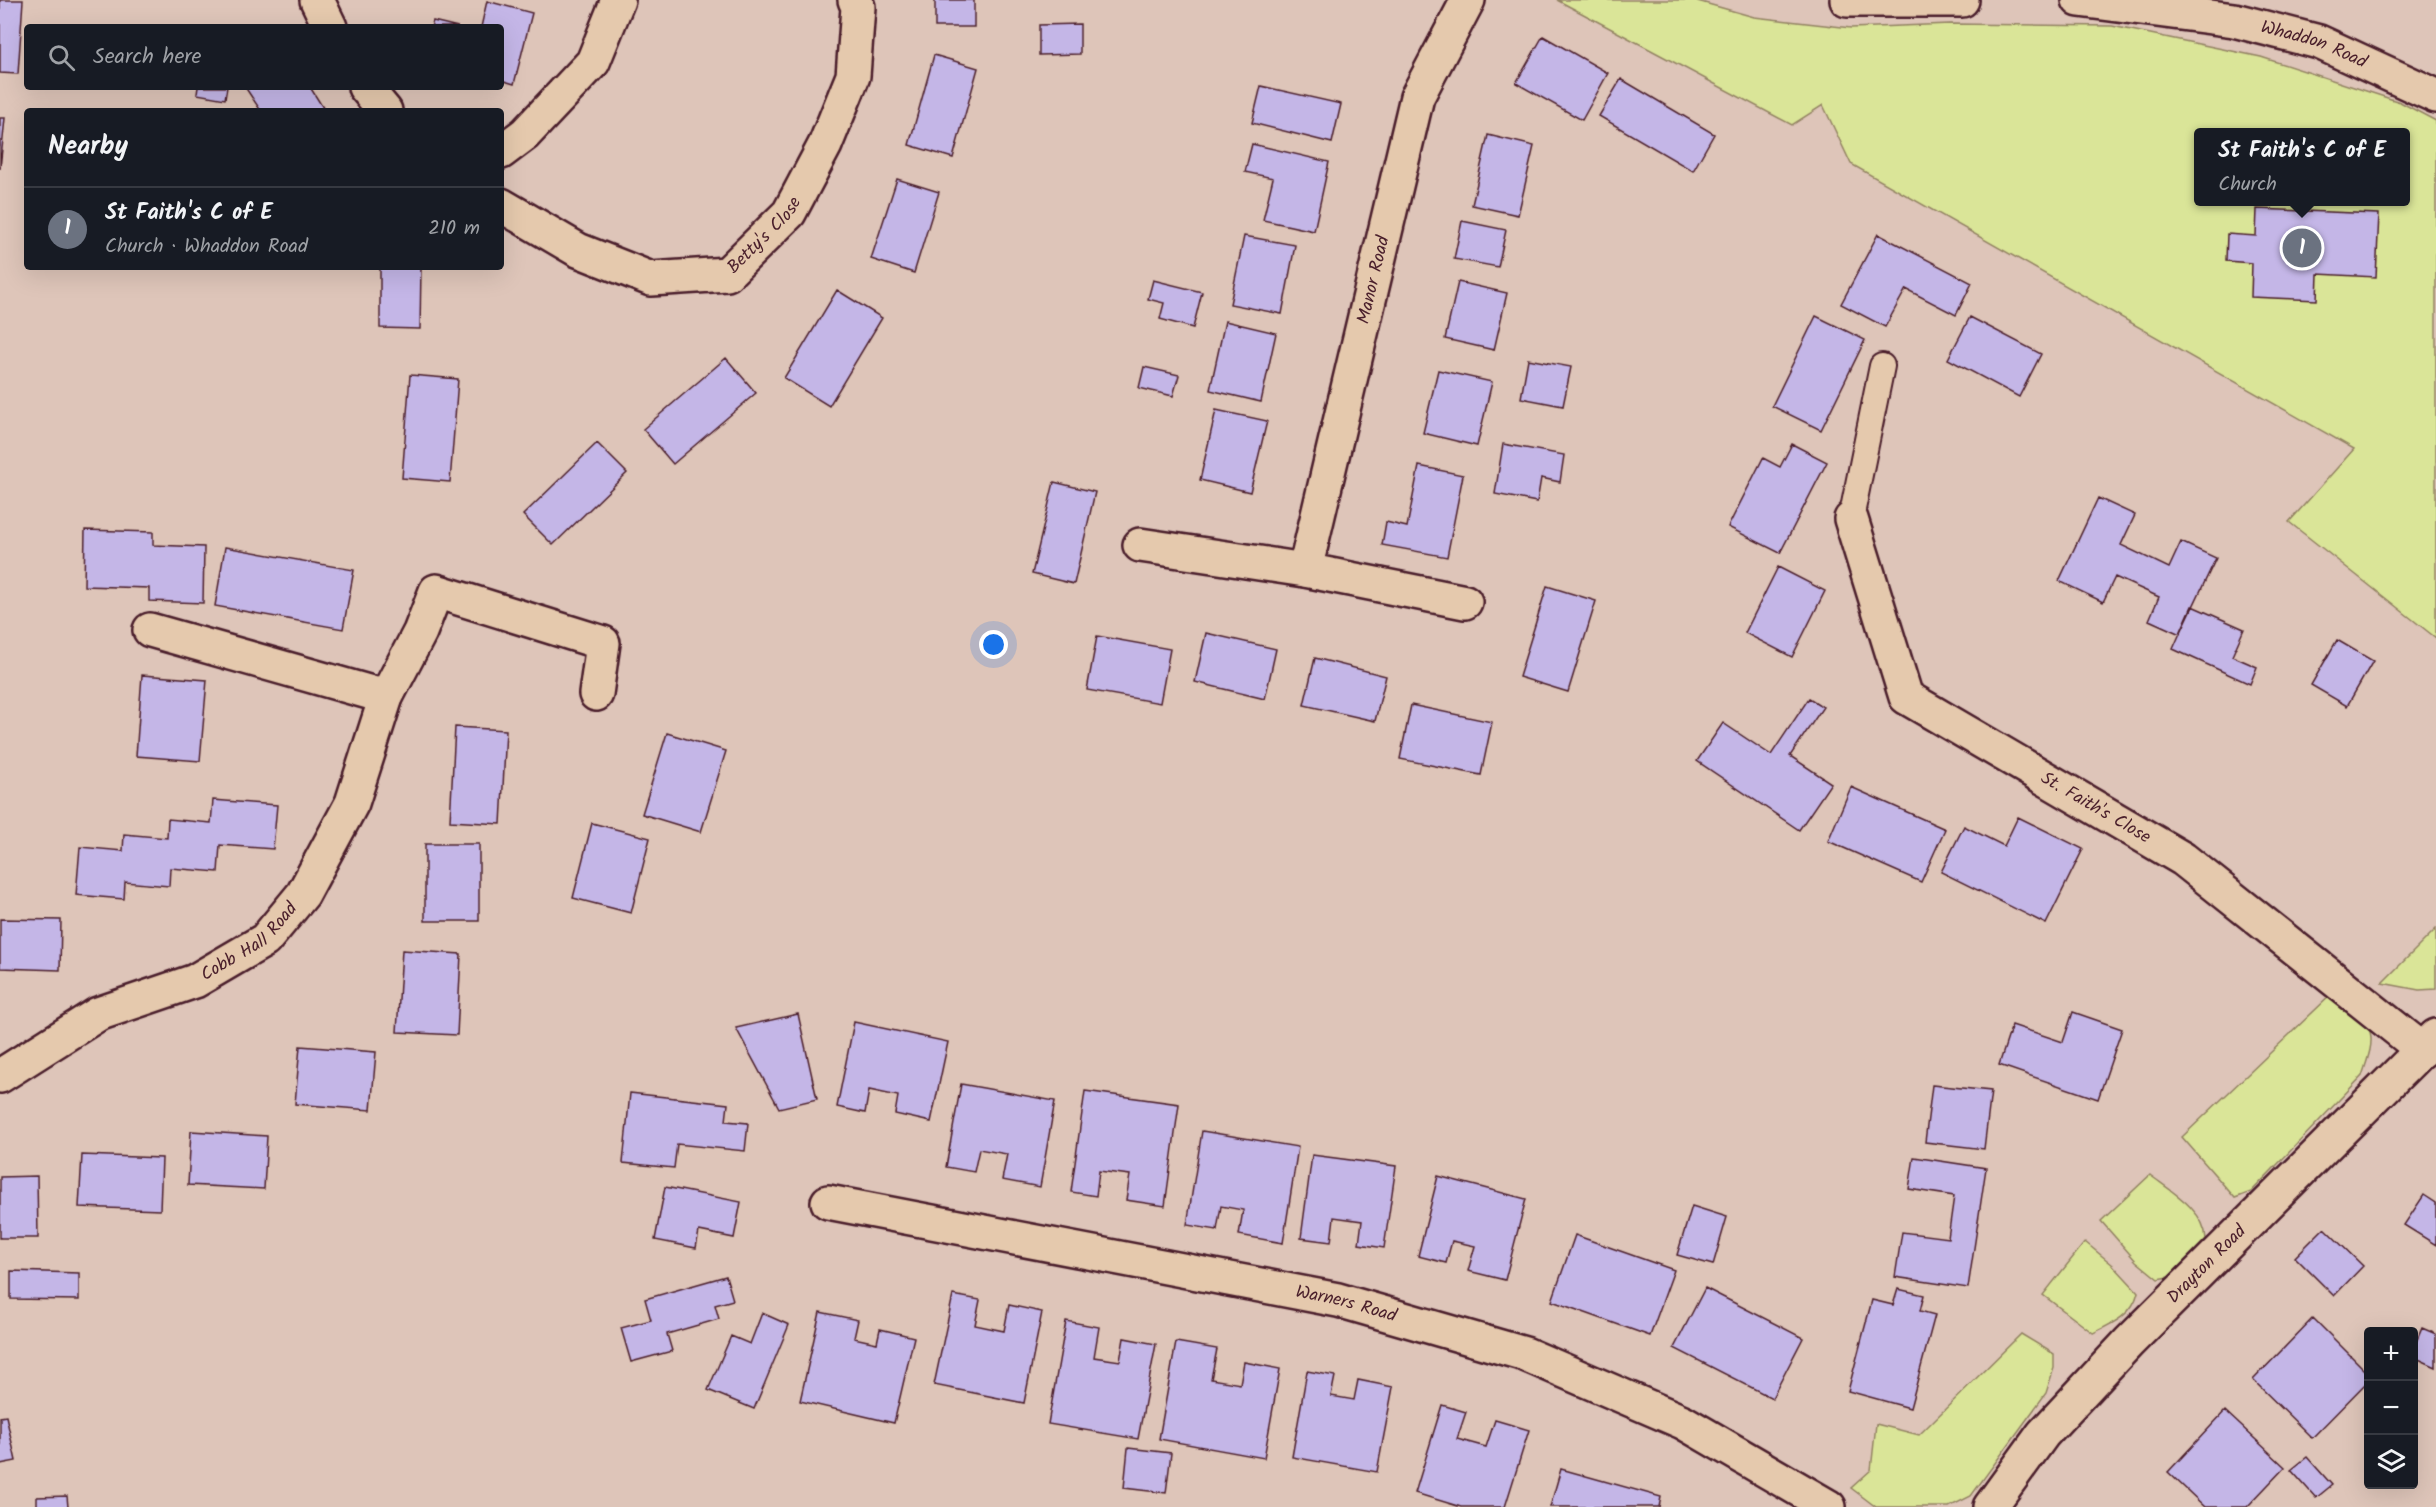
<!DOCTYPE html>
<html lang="en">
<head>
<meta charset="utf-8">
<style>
  :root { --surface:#171b24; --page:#242831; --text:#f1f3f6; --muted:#9ea1a6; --line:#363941; --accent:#d1495b }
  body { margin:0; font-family:Kalam,sans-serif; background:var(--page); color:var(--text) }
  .controls { position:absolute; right:18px; bottom:18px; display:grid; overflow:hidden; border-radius:6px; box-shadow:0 6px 24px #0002 }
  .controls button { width:54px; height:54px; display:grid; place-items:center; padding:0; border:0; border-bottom:2px solid var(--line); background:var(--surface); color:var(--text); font:30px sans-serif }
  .you { position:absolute; left:994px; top:645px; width:21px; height:21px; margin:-15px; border:4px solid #fff; border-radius:50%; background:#1a73e8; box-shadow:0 0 0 9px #1a73e833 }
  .badge { display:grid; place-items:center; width:39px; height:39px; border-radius:50%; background:var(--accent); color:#fff; font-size:20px; font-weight:700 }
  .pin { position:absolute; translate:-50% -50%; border:3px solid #fff; box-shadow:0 2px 6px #0006 }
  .popup { position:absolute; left:2194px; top:128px; width:216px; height:78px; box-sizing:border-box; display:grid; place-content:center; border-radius:6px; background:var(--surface); filter:drop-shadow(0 2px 4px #0005); font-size:20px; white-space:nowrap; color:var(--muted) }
  .popup b { font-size:22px; color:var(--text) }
  .popup::after { content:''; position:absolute; left:50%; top:100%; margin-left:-12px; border:12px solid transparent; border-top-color:var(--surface) }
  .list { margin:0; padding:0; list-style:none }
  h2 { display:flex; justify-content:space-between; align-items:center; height:78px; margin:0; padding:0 24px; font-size:26px }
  h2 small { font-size:20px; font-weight:400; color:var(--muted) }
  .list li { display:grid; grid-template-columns:39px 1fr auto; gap:18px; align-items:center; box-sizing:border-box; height:84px; padding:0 24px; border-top:2px solid var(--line) }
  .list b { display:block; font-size:22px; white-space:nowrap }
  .list p { margin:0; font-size:20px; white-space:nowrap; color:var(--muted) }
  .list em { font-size:20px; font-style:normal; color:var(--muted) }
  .icon { flex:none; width:33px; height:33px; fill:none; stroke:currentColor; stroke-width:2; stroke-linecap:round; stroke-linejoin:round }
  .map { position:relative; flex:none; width:2436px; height:1507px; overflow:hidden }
  .search { position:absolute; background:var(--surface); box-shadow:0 6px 24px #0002; left:24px; top:24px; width:480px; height:66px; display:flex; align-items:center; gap:15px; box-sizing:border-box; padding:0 21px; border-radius:6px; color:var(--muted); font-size:22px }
  .panel { position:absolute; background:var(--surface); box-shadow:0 6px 24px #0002; left:24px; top:108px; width:480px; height:162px; border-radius:6px }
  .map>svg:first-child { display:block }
  .green { fill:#dae598; stroke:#928262; stroke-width:1.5; fill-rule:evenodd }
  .building { fill:#c4b6e7; stroke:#4a1f2b; stroke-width:1.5 }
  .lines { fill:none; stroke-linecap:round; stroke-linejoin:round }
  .lane-casing { stroke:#4a1f2b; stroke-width:28 }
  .street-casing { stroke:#4a1f2b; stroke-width:38 }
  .secondary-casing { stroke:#4a1f2b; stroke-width:38 }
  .lane { stroke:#e5c9ad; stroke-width:24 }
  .street { stroke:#e5c9ad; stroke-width:33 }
  .secondary { stroke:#e5c9ad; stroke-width:33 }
  .labels { text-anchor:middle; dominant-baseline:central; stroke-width:5; stroke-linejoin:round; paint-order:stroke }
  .street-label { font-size:18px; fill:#4a1f2b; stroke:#e5c9ad }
</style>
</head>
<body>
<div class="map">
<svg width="2436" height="1507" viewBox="0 0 2436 1507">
  <rect width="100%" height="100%" fill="#dec5b9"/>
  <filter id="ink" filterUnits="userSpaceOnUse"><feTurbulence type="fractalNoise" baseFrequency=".0167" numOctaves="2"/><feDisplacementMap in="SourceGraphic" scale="12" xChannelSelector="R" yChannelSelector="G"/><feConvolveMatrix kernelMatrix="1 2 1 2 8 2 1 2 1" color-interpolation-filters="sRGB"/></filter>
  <g filter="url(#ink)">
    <!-- green -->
    <path class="green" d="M1557,0H1694L1754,17L1851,28L1950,24L2112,26L2261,57L2400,102L2436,121V638L2289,522L2354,449L1851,164L1823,105L1792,125ZM2198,132H2406V202H2198Z
      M2436,929V989L2419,990L2382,983Z
      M2334,992C2346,1001 2366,1017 2370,1032C2374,1045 2366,1063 2362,1076L2251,1192L2235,1198L2182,1137Z
      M2150,1175C2171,1191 2205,1210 2206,1239L2169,1277L2158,1279L2136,1261L2101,1221Z
      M2085,1242L2113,1265L2138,1292C2133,1315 2112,1324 2093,1333L2043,1295Z
      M2021,1334L2054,1354V1368L2046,1393L1971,1496L1949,1507H1876L1851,1488L1871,1470L1876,1424L1919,1435Z"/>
    <!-- building -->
    <path class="building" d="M0,0H23L18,74L0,73Z
      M935,0H974V27H935Z
      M487,1L532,13L514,84L501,80V27H481Z
      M433,21L458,27H431Z
      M1080,24V54L1039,55V25Z
      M1543,36L1608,73L1582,120L1516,83Z
      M934,55L978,68L953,158L909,145Z
      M1621,79L1714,134L1693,171L1599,116Z
      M1261,86L1341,104L1332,143L1252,123Z
      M198,87H227L225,99L197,94Z
      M245,87H310L325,111H261Z
      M0,118H5L0,169Z
      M1488,135L1534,146L1518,215L1472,205Z
      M1252,144L1329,162L1314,231L1263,220L1273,178L1245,172Z
      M897,179L939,192L914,273L871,259Z
      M2257,209L2379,214L2376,277L2318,274L2317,300L2251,297L2252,263L2226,261L2227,234L2256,236Z
      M1462,221L1506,230L1498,267L1454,259Z
      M1878,234L1972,283L1956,315L1906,289L1885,327L1841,304Z
      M1244,236L1295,245L1282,314L1230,304Z
      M380,267H421L420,329L380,328Z
      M1153,280L1202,292L1193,328L1160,319L1164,303L1148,299Z
      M1458,282L1507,293L1494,350L1445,339Z
      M837,290L882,318L829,406L784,378Z
      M1816,316L1865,340L1821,430L1772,406Z
      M1970,317L2041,354L2019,397L1948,359Z
      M1225,321L1276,333L1261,402L1210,390Z
      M726,358L756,393L673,464L643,429Z
      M1528,359L1571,367L1563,406L1521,398Z
      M1144,367L1179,375L1173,396L1139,388Z
      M1438,370L1492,382L1477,446L1423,433Z
      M410,375L458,379L450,482L402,478Z
      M1216,410L1267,421L1250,492L1200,480Z
      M597,443L627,473L553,545L523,515Z
      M1503,444L1564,455L1560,482L1541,478L1537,502L1495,494Z
      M1792,444L1827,462L1780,553L1728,527L1763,458L1780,467Z
      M1419,466L1463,475L1447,557L1382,545L1386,522L1407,527Z
      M1054,482L1095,492L1074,584L1032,574Z
      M2098,498L2135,515L2121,545L2169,568L2181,542L2216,558L2180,634L2149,620L2159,597L2115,577L2103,602L2059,581Z
      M85,530L153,532V545L204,547L203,603L149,601V588L84,586Z
      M225,547L354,570L343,629L215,606Z
      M1778,567L1825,591L1792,657L1745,633Z
      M1547,586L1596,601L1568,692L1519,677Z
      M2192,606L2244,629L2232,656L2257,667L2250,684L2173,649Z
      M1206,633L1276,649L1265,699L1195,682Z
      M1097,636L1170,649L1160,703L1087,690Z
      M2337,640L2373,661L2347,706L2311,685Z
      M1315,658L1386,676L1375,721L1304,705Z
      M142,675L207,680L200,761L136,756Z
      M1809,698L1823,707L1790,756L1831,783L1799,830L1697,761L1723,723L1771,755Z
      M1411,705L1492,722L1481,775L1400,759Z
      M455,727L506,730L501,824L450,821Z
      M667,733L726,751L701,832L642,814Z
      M1851,787L1945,829L1921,882L1828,841Z
      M213,800L277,805L273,849L220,845L218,872L170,868L169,886L125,882L124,899L76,895L80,847L123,851L124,834L167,838L168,819L211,823Z
      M2018,817L2083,849L2046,924L1941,872L1964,826L2004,846Z
      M592,823L650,838L631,913L573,898Z
      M425,844H479V921H425Z
      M0,919L61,920L60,970L0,968Z
      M402,950L461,954L457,1035L397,1032Z
      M2073,1012L2122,1029L2098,1099L1999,1065L2012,1025L2063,1042Z
      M798,1014L817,1099L779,1108L736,1028Z
      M854,1022L948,1042L931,1122L895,1114L898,1096L869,1090L865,1113L837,1107Z
      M300,1046L376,1052L371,1110L295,1104Z
      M961,1084L1055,1101L1040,1187L1002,1180L1007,1154L979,1149L974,1172L946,1167Z
      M1932,1085L1991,1091L1984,1149L1925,1142Z
      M1085,1091L1179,1104L1165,1206L1126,1200L1130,1175L1099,1171L1096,1196L1071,1192Z
      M630,1093L728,1104L726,1121L748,1123L745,1151L677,1144L674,1168L623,1163Z
      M191,1131L267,1136L264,1189L188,1185Z
      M1202,1131L1298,1147L1283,1243L1239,1235L1243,1210L1221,1206L1217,1230L1187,1225Z
      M82,1155L162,1158L160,1210L79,1207Z
      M1312,1155L1396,1166L1384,1248L1359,1244L1362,1221L1334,1217L1331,1242L1301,1238Z
      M1914,1157L1986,1168L1968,1288L1895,1277L1902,1232L1948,1238L1954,1196L1909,1189Z
      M37,1176L38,1238H0V1177Z
      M1438,1176L1526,1199L1505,1280L1468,1271L1475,1246L1452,1241L1446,1263L1418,1256Z
      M665,1187L741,1202L734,1238L699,1231L696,1248L655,1240Z
      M2424,1195L2436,1203V1245L2404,1225Z
      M1692,1206L1727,1217L1713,1265L1677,1255Z
      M2324,1228L2363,1266L2334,1296L2295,1257Z
      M1575,1235L1674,1270L1650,1336L1552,1301Z
      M11,1271L79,1273V1300L11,1299Z
      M726,1276L733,1300L715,1305L719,1319L667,1334L672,1351L631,1362L621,1328L651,1320L645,1299Z
      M1705,1288L1803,1338L1772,1398L1674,1348Z
      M1898,1289L1924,1295L1920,1311L1935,1315L1910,1408L1848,1391L1872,1300L1893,1305Z
      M953,1295L980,1300L975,1325L1004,1331L1009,1305L1042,1312L1024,1403L934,1385Z
      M820,1312L858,1320L854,1338L877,1343L880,1329L914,1337L894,1423L800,1401Z
      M762,1313L789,1325L754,1409L708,1390L731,1336L750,1344Z
      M2313,1318L2368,1373V1381L2312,1438L2253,1380Z
      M1066,1321L1099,1327L1094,1357L1120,1361L1124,1338L1156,1344L1138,1439L1048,1424Z
      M2422,1328L2436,1334V1367L2414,1357V1347Z
      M1176,1342L1217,1349L1211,1379L1240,1384L1244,1362L1280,1369L1264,1458L1159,1439Z
      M1307,1371L1335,1376L1331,1396L1354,1400L1358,1380L1393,1387L1377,1472L1292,1457Z
      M1442,1405L1466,1412L1457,1439L1486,1447L1495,1420L1529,1430L1505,1507H1461L1415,1493Z
      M2225,1411L2285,1467L2247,1507H2205L2168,1472Z
      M6,1416L16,1461L0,1464V1417Z
      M1128,1448L1171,1453L1166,1493L1124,1488Z
      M2307,1457L2332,1485L2316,1498L2291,1470Z
      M1561,1469L1661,1497L1659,1507H1550Z
      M67,1496L68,1507H37V1497Z"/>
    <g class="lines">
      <defs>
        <path id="lane" d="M1851,519L1882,366"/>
        <g id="street">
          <path d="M317,0L330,27"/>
          <path d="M365,87L385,111"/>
          <path d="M501,152L525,134L593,62L618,0"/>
          <path id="s1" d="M501,205L578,250L651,279L727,274L789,213L825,145L853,76L858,7L855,0"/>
          <path id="s2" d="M1851,519L1906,697L2183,859L2423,1050"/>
          <path d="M1140,545L1305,570L1465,602"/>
          <path id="s3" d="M1305,570L1417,97L1468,0"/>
          <path d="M150,630L386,697"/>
          <path id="s4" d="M0,1076L98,1014L195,981L265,940L303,894L352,803L386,697L420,632L436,591L603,643L596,694"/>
          <path id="s5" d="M828,1202L1338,1300L1525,1354L1683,1422L1829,1507"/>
        </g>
        <g id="secondary">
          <path d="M1847,0H1962"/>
          <path id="s6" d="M2079,0L2234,20L2319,42L2436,96"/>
          <path id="s7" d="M1990,1507L2043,1434L2129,1342L2436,1036"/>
        </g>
      </defs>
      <!-- lane casing -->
      <use href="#lane" class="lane-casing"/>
      <!-- street casing -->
      <use href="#street" class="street-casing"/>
      <!-- secondary casing -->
      <use href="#secondary" class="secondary-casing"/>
      <!-- lane -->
      <use href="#lane" class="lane"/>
      <!-- street -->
      <use href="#street" class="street"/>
      <!-- secondary -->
      <use href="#secondary" class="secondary"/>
    </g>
  </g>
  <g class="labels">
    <!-- street labels -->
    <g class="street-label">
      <text stroke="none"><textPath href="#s6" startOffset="240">Whaddon Road</textPath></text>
      <text stroke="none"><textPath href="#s1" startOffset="298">Betty's Close</textPath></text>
      <text stroke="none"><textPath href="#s3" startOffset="298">Manor Road</textPath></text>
      <text stroke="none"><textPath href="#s2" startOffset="406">St. Faith's Close</textPath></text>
      <text stroke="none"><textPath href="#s4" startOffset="286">Cobb Hall Road</textPath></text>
      <text stroke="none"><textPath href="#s7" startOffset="326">Drayton Road</textPath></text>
      <text stroke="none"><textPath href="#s5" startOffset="528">Warners Road</textPath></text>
    </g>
  </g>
</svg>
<div class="controls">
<button>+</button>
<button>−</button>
<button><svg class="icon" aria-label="layers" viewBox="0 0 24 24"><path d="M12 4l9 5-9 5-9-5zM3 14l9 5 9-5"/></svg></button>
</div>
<div class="you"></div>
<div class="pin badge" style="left:2302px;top:248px;background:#6b7280">1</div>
<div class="popup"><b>St Faith's C of E</b>Church</div>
<div class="search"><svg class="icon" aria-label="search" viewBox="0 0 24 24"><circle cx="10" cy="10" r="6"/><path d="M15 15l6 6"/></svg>Search here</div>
<section class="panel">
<h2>Nearby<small></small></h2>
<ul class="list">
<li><span class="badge" style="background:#6b7280">1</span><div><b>St Faith's C of E</b><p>Church · Whaddon Road</p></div><em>210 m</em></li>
</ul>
</section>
</div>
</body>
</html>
